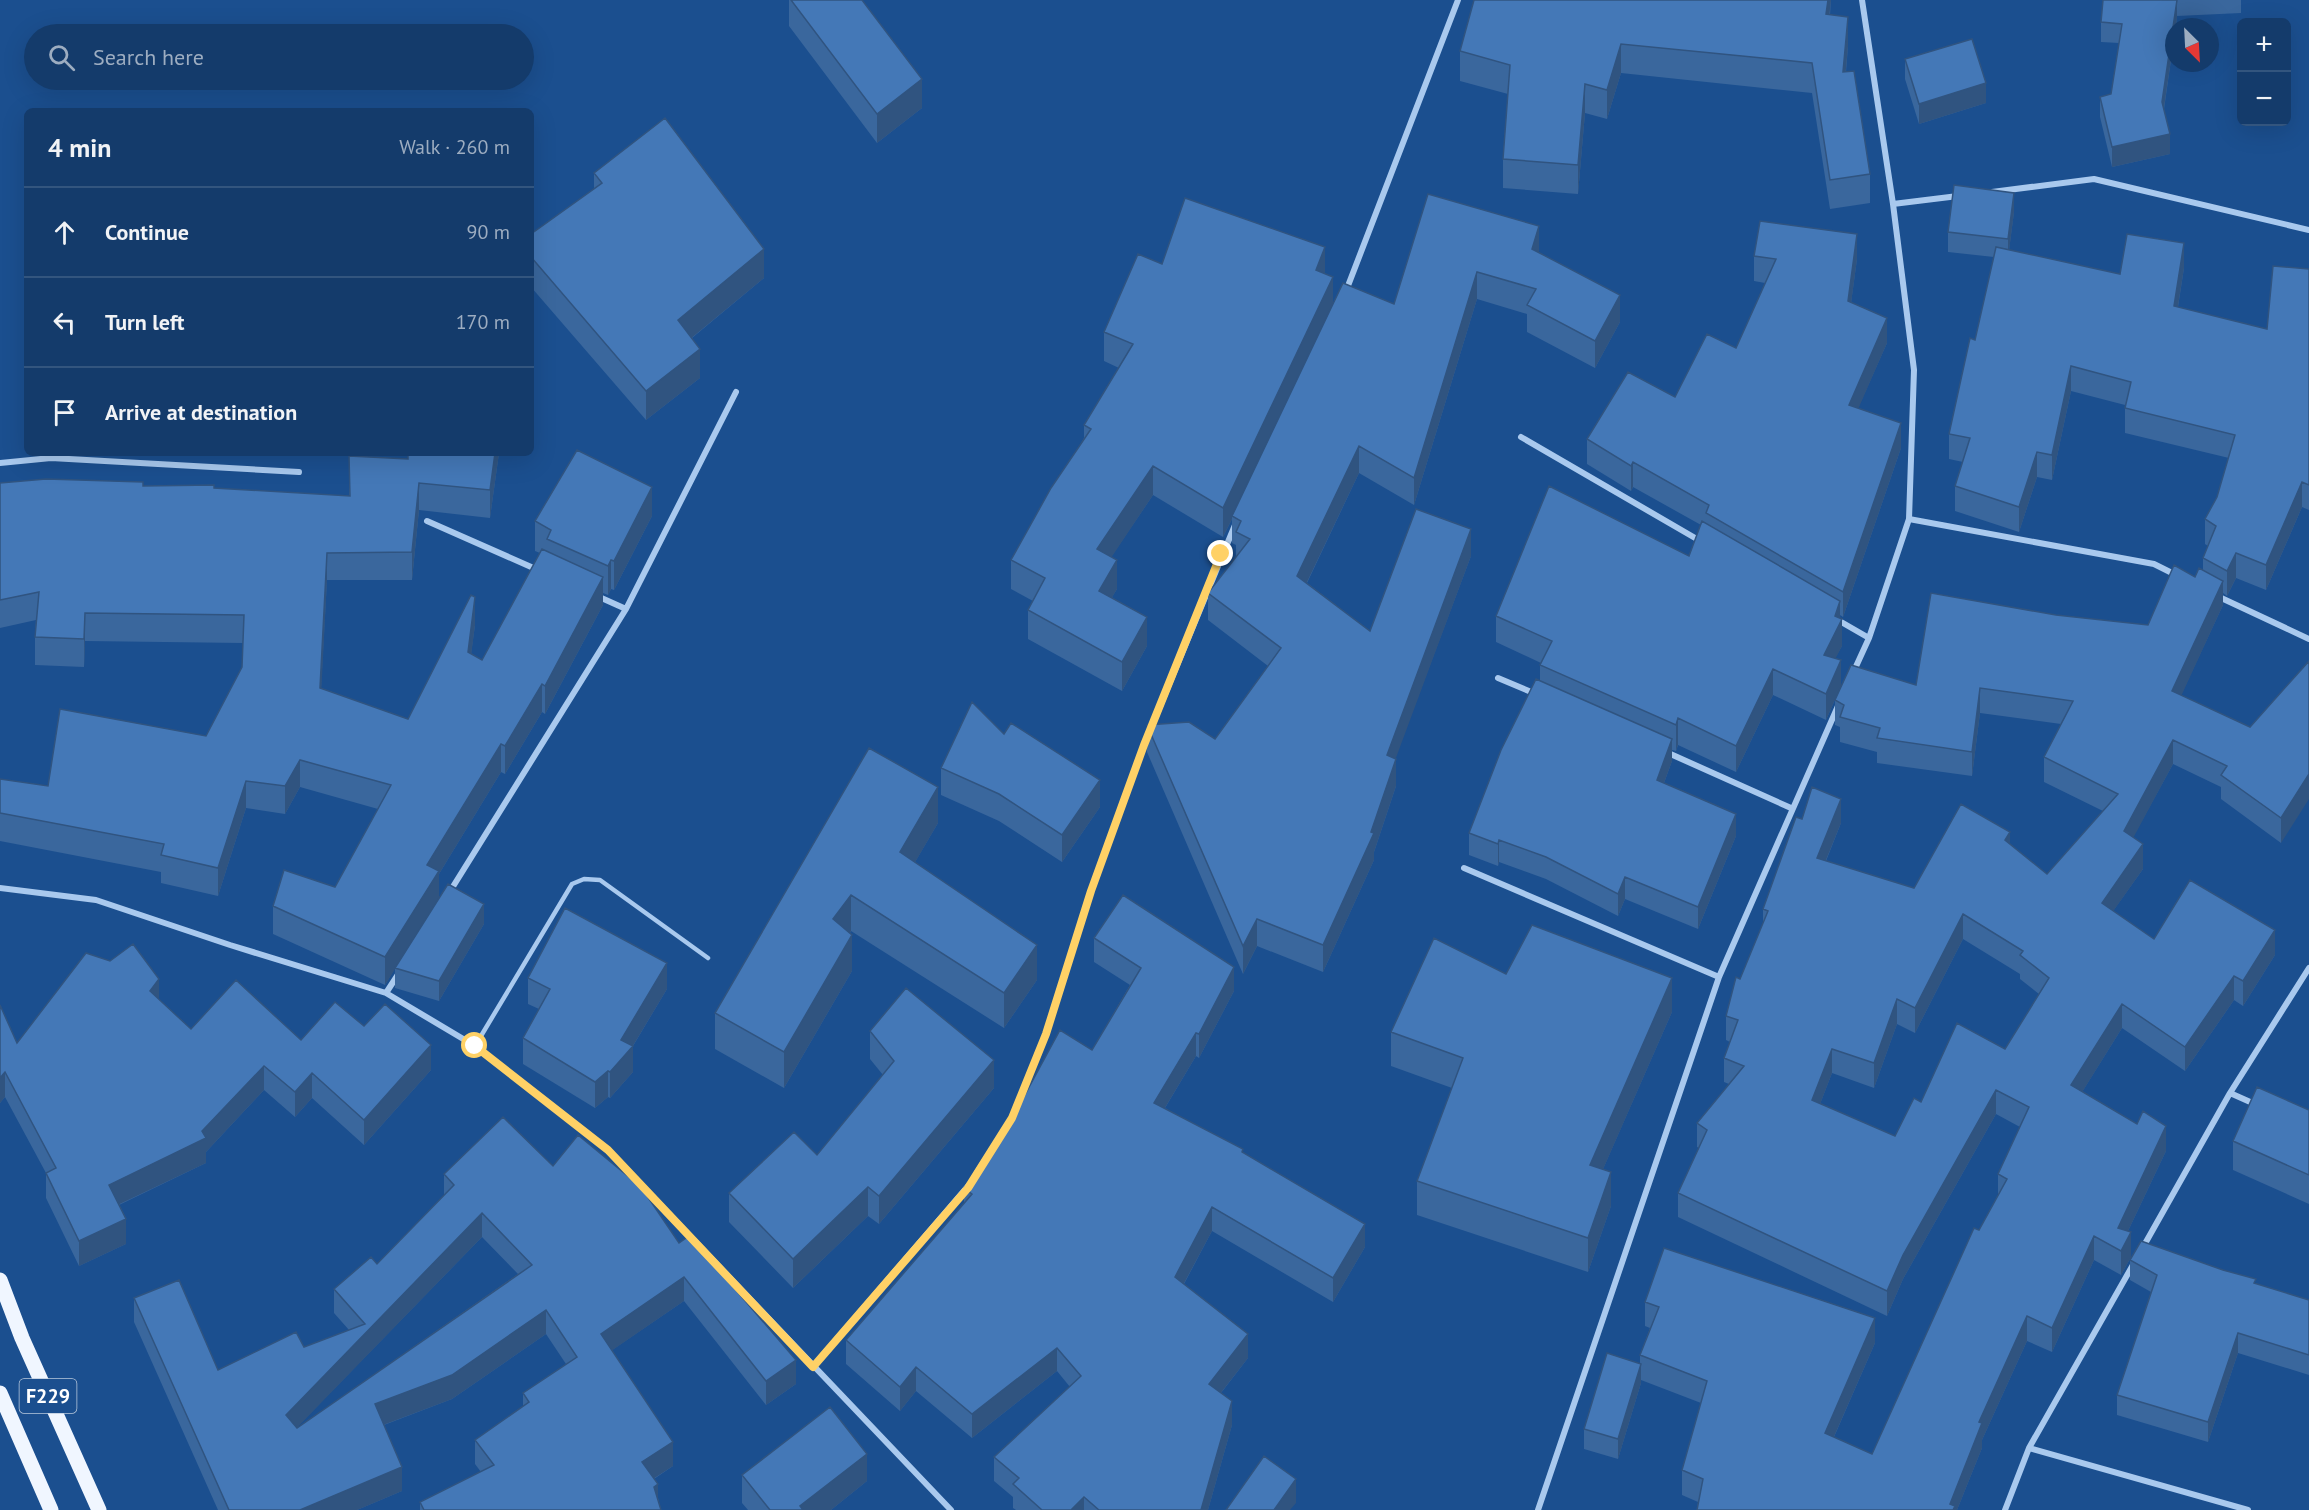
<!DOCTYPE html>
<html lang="en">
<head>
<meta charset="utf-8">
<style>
  :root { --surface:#143b6b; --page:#214673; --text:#f1f3f6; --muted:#9dadc1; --line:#33557e }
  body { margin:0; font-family:"PT Sans",sans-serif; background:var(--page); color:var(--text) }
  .controls { position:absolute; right:18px; top:18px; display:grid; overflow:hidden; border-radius:9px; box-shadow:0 6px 24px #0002 }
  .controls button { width:54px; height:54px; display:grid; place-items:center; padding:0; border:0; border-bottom:2px solid var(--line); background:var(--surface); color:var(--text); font:30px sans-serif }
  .compass { position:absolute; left:2165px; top:18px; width:54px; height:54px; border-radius:50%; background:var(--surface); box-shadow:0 6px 24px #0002; rotate:156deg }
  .stop { position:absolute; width:18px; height:18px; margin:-14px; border:4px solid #ffd166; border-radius:50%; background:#fff }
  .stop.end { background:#ffd166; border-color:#fff; box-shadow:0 2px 6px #0008 }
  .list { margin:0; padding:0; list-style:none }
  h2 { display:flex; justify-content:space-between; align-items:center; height:78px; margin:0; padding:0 24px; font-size:26px }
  h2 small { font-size:20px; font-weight:400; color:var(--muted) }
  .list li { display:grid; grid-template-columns:39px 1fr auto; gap:18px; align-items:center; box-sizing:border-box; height:90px; padding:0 24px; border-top:2px solid var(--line) }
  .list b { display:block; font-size:22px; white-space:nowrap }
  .list em { font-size:20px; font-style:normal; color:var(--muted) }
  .icon { flex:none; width:33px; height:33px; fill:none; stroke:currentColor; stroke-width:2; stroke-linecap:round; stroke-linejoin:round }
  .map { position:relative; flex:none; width:2309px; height:1510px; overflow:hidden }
  .search { position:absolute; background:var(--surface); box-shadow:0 6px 24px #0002; left:24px; top:24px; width:510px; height:66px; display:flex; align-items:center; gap:15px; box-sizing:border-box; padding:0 21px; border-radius:33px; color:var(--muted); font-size:22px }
  .panel { position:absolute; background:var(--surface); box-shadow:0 6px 24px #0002; left:24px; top:108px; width:510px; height:348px; border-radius:9px }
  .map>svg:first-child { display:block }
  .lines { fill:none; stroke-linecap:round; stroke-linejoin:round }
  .service { stroke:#a9c9ee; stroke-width:4.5 }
  .minor { stroke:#a9c9ee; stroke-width:6 }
  .primary { stroke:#f0f6ff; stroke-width:15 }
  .wall { fill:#3a679d; fill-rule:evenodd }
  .shaded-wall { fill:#305480 }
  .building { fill:#4478b7; stroke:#305480; stroke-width:1.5; fill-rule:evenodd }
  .route { stroke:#ffd166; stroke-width:8 }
  .labels { text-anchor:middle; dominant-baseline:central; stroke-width:4.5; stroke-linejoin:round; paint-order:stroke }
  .shield { fill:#1b4f8f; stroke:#bbcadd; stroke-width:1.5 }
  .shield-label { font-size:20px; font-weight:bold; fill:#fff }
</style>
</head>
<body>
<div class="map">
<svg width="2309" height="1510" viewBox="0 0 2309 1510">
  <rect width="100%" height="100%" fill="#1b4f8f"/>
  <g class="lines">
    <!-- service -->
    <path class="service" d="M475,1046L572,884L584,879L600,880L708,958"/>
    <!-- minor -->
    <path class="minor" d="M1992,192L2094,179L2309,230
      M1893,204L1958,196
      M1346,291L1458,0
      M1521,437L1702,542
      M0,463L51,458L299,472
      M1909,519L2154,564L2176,575
      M427,521L538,570
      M597,596L626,609
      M2217,596L2309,639
      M1836,619L1869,638
      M1853,673L1869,638L1909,519L1914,370L1893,204L1862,0
      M1498,678L1536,694
      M1666,752L1791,808
      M1464,868L1719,977
      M0,888L96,900L230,945L386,993L475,1046L608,1150L951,1510
      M449,893L626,609L736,392
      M386,993L399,973
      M2230,1093L2257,1105
      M976,1174L1012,1118L1046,1034L1091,891L1144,745L1235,525
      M2142,1249L2230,1093L2309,968
      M813,1367L969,1185
      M2029,1448L2248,1510
      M1538,1510L1719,977L1838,706
      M2005,1510L2029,1448L2134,1263"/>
    <!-- primary -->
    <path class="primary" d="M0,1280L22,1338L99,1510
      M0,1393L51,1510"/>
  </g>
  <!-- wall -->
  <path class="wall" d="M789,0H862L922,108L877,143L789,26Z
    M1474,0H1831L1830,15L1848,46L1846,72L1870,174V203L1830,209L1812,93L1621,73L1607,119L1585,113L1578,194L1503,188V159L1508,94L1460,81V51Z
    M2103,0H2241V13L2177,16L2176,27H2174V39L2164,109L2170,154L2112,167L2100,117V97L2111,94L2119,43L2101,42V22Z
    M1905,59L1986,103L1919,124L1905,79Z
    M594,173L764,278L692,338L700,378L646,420L531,287V234L594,190Z
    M1428,194L1539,252L1620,322L1595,368L1527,332V314L1477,299L1414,505L1359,473L1307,583L1370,631L1471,556L1395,758L1396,786L1374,852V860L1323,972L1257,946L1243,974L1147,752V725L1215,739L1268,666L1208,620V593L1236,557V545L1232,543V519L1223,537L1153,495L1111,557L1117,589L1112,597L1147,646L1122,691L1028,639V610L1033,601L1011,589V560L1084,438V425L1119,368L1104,361V332L1162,264L1325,274L1333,304H1394Z
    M2014,212L2009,250L2120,274L2184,268L2178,307L2267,329L2309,269V510L2302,507L2266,590L2236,578L2227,596L2223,593V605L2181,695L2250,727L2309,661L2281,843L2221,799V787L2173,764L2133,837L2143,869L2113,911L2154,939L2275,955L2243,1006L2234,1000L2185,1071L2122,1028L2082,1092L2166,1151L2128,1231L2131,1257L2121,1275L2094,1260L2052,1352L2027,1341L1982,1440V1448L1957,1510H1697L1698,1502L1682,1495V1470L1701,1403L1641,1380V1383L1618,1459L1584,1449V1429L1640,1363V1355L1650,1328L1645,1326V1302L1875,1343L1834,1437L1872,1454L1979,1230L1998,1195V1174L2020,1127L1996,1114L1903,1279L1887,1316L1678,1217V1193L1699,1148L1697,1147V1123L1729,1084L1724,1082V1058L1730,1042L1726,1040V1016L1740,979L1763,923V909L1802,819L1841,823L1826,861L1914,888L2010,844L2047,874L2103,811L2044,782V757L2061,724L1980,713L1972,776L1877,763V752L1840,742V727L1835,725V700L1916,685L2056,615L2148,625L2203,570V558L2208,546L2205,544V519L2217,497L2229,458L2125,433V405L2071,391L2052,480L2037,477L2019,532L1955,511V486L1963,462L1949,459V434L1975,340L1994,257L1948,252V232ZM1963,939L2020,974V979L2039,994L2005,1049L1921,1102L1895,1136L1820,1104L1832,1073L1874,1088L1897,1024L1915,1033Z
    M1754,256L1857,259L1851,303L1887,343L1858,408L1901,448L1843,617L1840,615L1842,646L1835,658L1841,686L1826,720L1773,695L1736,772L1678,745L1676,751L1672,750V761L1664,783L1736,836L1698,929L1625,899L1618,916L1546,879L1499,862L1498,866L1469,855V833L1540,681V665L1541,663L1496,642V616L1689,556L1701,525L1633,487L1631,491L1587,464V439L1675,397L1736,348L1765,283L1754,281Z
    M408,453H499L490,518L419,510L412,580H327L321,688L408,719L475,625L471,654L482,660L540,553L535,551V521L652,516L614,590L611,589L608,595L603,593V605L545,714L542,712L505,774L501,772L439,874V899L484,924L439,1001L395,988V968L385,985L273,934V906L335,887L378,809L300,787L285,814L246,808L218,896L161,883V872L0,841V779L48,786L206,736L242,667L243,643L85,641L84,667L35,665V637L36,620L0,628V483L143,486L214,488L349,496V456L408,459Z
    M1004,734L1100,807L1062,862L999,821L941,795V768Z
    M869,748L938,823L915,862L1037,980L1004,1028L851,931L850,933L852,971L784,1088L715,1049V1013Z
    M1094,938L1234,991L1199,1058L1196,1056L1165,1108L1243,1153L1365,1247L1333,1302L1212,1231L1184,1284L1248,1358L1221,1393L1232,1425L1208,1510H1016L1013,1508V1497L994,1481V1457L1070,1387L1057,1371L972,1438L916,1391L900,1411L846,1364V1340L964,1203V1188L1092,1050L1130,985L1094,962Z
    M1506,974L1672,1012L1603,1169L1611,1206L1588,1272L1417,1215V1181L1452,1088L1391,1066V1032Z
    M528,978L667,989L633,1046V1072L610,1098L608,1097L595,1108L523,1064V1038L539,1009L528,1004Z
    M159,999L191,1029L301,1040L364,1026L431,1070L364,1145L312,1098L295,1117L264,1090L206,1152V1163L119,1205L126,1244L79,1266L46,1198V1173L5,1097L0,1103V1005L17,1043Z
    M870,1031L994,1088L879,1224L868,1216L793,1288L729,1222V1193L817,1155L883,1075L870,1059Z
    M2309,1110V1204L2233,1170V1141Z
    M553,1166L679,1243L796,1384L766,1405L684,1301L612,1350L673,1466L654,1479L658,1498L661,1510H420V1502L481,1472L475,1464V1440L523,1406V1393L566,1364L546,1334L452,1399L384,1425L402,1491L357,1510H218L134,1322V1298L218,1370L304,1347L349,1330L334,1313V1289L377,1264L444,1196V1174ZM482,1237L518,1274L297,1428V1427Z
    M2130,1260L2256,1284L2309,1300V1375L2238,1353L2208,1442L2117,1415V1395L2151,1292L2130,1280Z
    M742,1475L867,1481L831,1510H748L742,1503Z"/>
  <!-- shaded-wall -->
  <path class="shaded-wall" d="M1828,0H1831L1826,44V14Z
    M2177,0V17L2176,27H2174V39L2162,121V102Z
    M1848,17V46L1843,102V72Z
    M1621,44V73L1607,119V90Z
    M922,79V108L877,143V114Z
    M1986,83V103L1919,124V104Z
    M1585,84V113L1578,194V165Z
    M2170,134V154L2112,167V147Z
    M2014,193V212L2008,259V239Z
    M1539,226V253L1532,249Z
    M1857,234V259L1848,326V301Z
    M2184,243V268L2174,331V306Z
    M1325,247V276L1316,270Z
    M764,249V278L678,349V320Z
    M1477,272V299L1414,505V478Z
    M1333,277V306L1232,516V519L1223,537V508Z
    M1620,295V322L1595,368V341Z
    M1887,318V343L1849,430V405Z
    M700,349V378L646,420V391Z
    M2071,366V391L2052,480V455Z
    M1901,423V448L1843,617V592Z
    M1359,446V473L1297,603V576Z
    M2037,452V477L2019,532V507Z
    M495,453H499L490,518V490Z
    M1633,462V487L1631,491V466Z
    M1153,466V495L1097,579V549Z
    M2302,482V507L2266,590V565Z
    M419,483V510L412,580V552Z
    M652,487V516L614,590V561Z
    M1471,529V556L1387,782V755Z
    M327,553V580L320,716V688Z
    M2236,553V578L2227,596V571Z
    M611,560V589L608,595V566Z
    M1117,560V589L1099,620V591Z
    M603,577V605L545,714V686Z
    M2223,581V605L2172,716V691Z
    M475,597V625L468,680V652Z
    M1840,601V623L1842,619V646L1824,681V655Z
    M85,613V641L84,667V639Z
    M1147,617V646L1122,691V662Z
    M1841,660V686L1826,720V694Z
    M1773,669V695L1736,772V746Z
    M542,684V712L505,774V746Z
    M1980,688V713L1972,776V752Z
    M1678,718V745L1676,751V725Z
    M1672,739V761L1657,802V780Z
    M2173,740V764L2124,855V831Z
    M501,744V772L439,874V899L385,985V957L427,865Z
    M1396,759V786L1374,852V860L1323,972V945L1371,832Z
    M300,760V787L285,814V786Z
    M2309,774V799L2281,843V818Z
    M1100,780V807L1062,862V835Z
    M246,781V808L218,896V868Z
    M938,787V823L900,888V852Z
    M1841,799V823L1817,882V858Z
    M1736,814V836L1698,929V907Z
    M2010,832V857L2005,840Z
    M1499,840V862L1498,866V844Z
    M2143,844V869L2102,927V903Z
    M1625,877V899L1618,916V894Z
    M851,895V931L833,955V919Z
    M484,904V924L439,1001V981Z
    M1963,914V939L1915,1033V1008Z
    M1257,919V946L1243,974V946Z
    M2275,930V955L2243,1006V981Z
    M852,935V971L784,1088V1052Z
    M1037,945V980L1004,1028V993Z
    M667,963V989L631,1049L633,1046V1072L610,1098V1072L621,1040Z
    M1234,967V991L1199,1058V1034Z
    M2234,976V1000L2185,1071V1047Z
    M1672,978V1012L1590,1199V1165Z
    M159,979V1004L150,991Z
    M1897,999V1024L1874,1088V1063Z
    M2122,1004V1028L2071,1110V1085Z
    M1196,1033V1056L1154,1126V1103Z
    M431,1045V1070L364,1145V1120Z
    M1832,1049V1073L1812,1125V1100Z
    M994,1060V1088L879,1224V1196Z
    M264,1066V1090L206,1152V1163L109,1209V1185L202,1131Z
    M608,1071V1097L595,1108V1082Z
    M5,1072V1097L0,1103V1078Z
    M312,1073V1098L295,1117V1092Z
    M1996,1090V1114L1903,1279L1887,1316V1291L1903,1255Z
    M2166,1126V1151L2119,1250L2118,1228Z
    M1611,1172V1206L1588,1272V1238Z
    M868,1187V1216L793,1288V1259Z
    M1212,1207V1231L1175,1300V1277Z
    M482,1213V1237L286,1439V1415Z
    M126,1219V1244L79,1266V1241Z
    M1365,1224V1247L1333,1302V1278Z
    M2131,1232V1257L2121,1275V1251Z
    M2094,1236V1260L2052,1352V1328Z
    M684,1277V1301L601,1358V1334Z
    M546,1310V1334L452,1399L375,1428V1404Z
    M2027,1316V1341L1982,1440V1448L1957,1510H1950V1504L1979,1422Z
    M1875,1318V1343L1825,1457V1433Z
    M2238,1333V1353L2208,1442V1422Z
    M1248,1334V1358L1209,1408V1384Z
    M1057,1348V1371L972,1438V1414Z
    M796,1360V1384L766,1405V1381Z
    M1641,1364V1383L1618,1459V1439Z
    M916,1367V1391L900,1411V1387Z
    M1232,1401V1425L1208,1510H1201Z
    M673,1442V1466L642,1486V1462Z
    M867,1454V1481L831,1510H800V1506Z
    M402,1467V1491L357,1510H300Z
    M1296,1479V1503L1290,1510H1274Z
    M658,1484V1508L654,1487Z
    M1084,1497V1510H1071Z"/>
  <!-- building -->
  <path class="building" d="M791,0H862L922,79L877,114Z
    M1474,0H1828L1826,14L1848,17L1843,72L1854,71L1870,174L1830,180L1812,63L1621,44L1607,90L1585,84L1578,165L1503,159L1510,65L1460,51Z
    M2103,0H2177L2162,102L2170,134L2112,147L2100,97L2111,94L2122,24L2101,22Z
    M1972,39L1986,83L1919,104L1905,59Z
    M665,118L764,249L678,320L700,349L646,391L531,257V234L602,183L594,173Z
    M1954,185L2014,193L2008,239L1948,232Z
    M1428,194L1539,226L1532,249L1620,295L1595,341L1527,305L1536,289L1477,272L1414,478L1359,446L1297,576L1370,631L1416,509L1471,529L1387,755L1396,759L1371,832L1374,833L1323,945L1257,919L1243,946L1147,725L1189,722L1215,739L1281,648L1208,593L1250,539L1236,532L1241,521L1232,516L1343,283L1394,304Z
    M1185,198L1325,247L1316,270L1333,277L1223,508L1153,466L1097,549L1117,560L1099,591L1147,617L1122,662L1028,610L1045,578L1011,560L1051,488L1091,429L1084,425L1133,344L1104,332L1138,254L1162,264Z
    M1760,221L1857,234L1848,301L1887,318L1849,405L1901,423L1843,592L1706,513L1709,505L1633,462L1631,466L1587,439L1628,372L1675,397L1707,334L1736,348L1776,259L1754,256Z
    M2127,234L2184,243L2174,306L2267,329L2273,266L2309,269V485L2302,482L2266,565L2236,553L2227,571L2203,558L2216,526L2205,519L2217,497L2235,435L2125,408L2131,382L2071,366L2052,455L2037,452L2019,507L1955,486L1970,438L1949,434L1970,338L1975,340L1996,247L2120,274Z
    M577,450L652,487L614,561L611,560L608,566L547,539L551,530L535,521Z
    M408,453H495L490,490L419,483L412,552L327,553L320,688L408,719L471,595L475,597L468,652L482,660L542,549L603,577L545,686L542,684L505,746L501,744L427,865L439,871L385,957L273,906L284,870L335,887L391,785L300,760L285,786L246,781L218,868L161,855L164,844L0,813V779L48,786L60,709L206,736L242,667L244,615L85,613L84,639L35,637L39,592L0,600V483L46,479L143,482V486L214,485V488L350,496L349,456L408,459Z
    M1549,486L1689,556L1702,521L1840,601L1835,616L1842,619L1824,655L1841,660L1826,694L1773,669L1736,746L1678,718L1676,725L1540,665L1552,641L1496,616Z
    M2174,565L2195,577L2199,568L2223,581L2172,691L2250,727L2309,661V774L2281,818L2221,775L2227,766L2173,740L2124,831L2143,844L2102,903L2154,939L2190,880L2275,930L2243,981L2234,976L2185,1047L2122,1004L2071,1085L2137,1124L2143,1111L2166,1126L2118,1228L2131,1232L2121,1251L2094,1236L2052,1328L2027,1316L1979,1422L1982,1423L1950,1504L1955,1506L1953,1510H1697L1703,1479L1682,1470L1707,1381L1640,1355L1659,1307L1645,1302L1664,1248L1875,1318L1825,1433L1872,1454L1974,1228L1979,1230L2007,1179L1998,1174L2029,1107L1996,1090L1903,1255L1887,1291L1678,1193L1707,1130L1697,1123L1744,1066L1724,1058L1738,1020L1726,1016L1736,977L1740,979L1768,911L1763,909L1796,817L1802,819L1812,787L1841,799L1817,858L1914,888L1961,804L2010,832L2005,840L2047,874L2118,794L2044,757L2073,701L1980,688L1972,752L1877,738L1880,728L1840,717L1844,705L1835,700L1851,665L1916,685L1931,593L2056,615L2148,625ZM1963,914L2023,951L2020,955L2049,978L2005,1049L1957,1023L1921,1102L1914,1098L1895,1136L1812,1100L1832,1049L1874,1063L1897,999L1915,1008Z
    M1536,679L1672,739L1657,780L1736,814L1698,907L1625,877L1618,894L1546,857L1499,840L1498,844L1469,833L1501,750Z
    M972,702L1004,734L1011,723L1100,780L1062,835L999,794L941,768Z
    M869,748L938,787L900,852L1037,945L1004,993L851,895L833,919L852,935L784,1052L715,1013Z
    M448,884L484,904L439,981L395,968Z
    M1123,895L1234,967L1199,1034L1196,1033L1154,1103L1243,1149L1242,1152L1365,1224L1333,1278L1212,1207L1175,1277L1248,1334L1209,1384L1232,1401L1201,1510H1099L1084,1497L1071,1510H1042L1013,1484L1019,1478L994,1457L1081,1376L1057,1348L972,1414L916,1367L900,1387L846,1340L972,1194L964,1188L996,1148L1060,1030L1092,1050L1141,968L1094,938Z
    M565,908L667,963L621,1040L633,1046L610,1072L608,1071L595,1082L523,1038L550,989L528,978Z
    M1532,925L1672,978L1590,1165L1611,1172L1588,1238L1417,1181L1463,1058L1391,1032L1434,938L1506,974Z
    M133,944L159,979L150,991L191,1029L236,980L301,1040L335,1002L364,1026L385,1004L431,1045L364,1120L312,1073L295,1092L264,1066L202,1131L206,1138L109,1185L126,1219L79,1241L46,1173L56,1168L5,1072L0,1078V1005L17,1043L86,953L110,961Z
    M906,988L994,1060L879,1196L868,1187L793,1259L729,1193L794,1132L817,1155L894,1061L870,1031Z
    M2257,1087L2309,1110V1175L2233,1141Z
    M503,1117L553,1166L578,1135L641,1187L679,1243L692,1234L711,1261L796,1360L766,1381L684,1277L601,1334L673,1442L642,1462L658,1484L654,1487L661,1510H424L420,1502L494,1465L475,1440L529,1402L523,1393L577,1357L546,1310L452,1375L375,1404L402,1467L300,1510H229L134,1298L179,1280L218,1370L296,1332L304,1347L365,1324L334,1289L371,1257L377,1264L454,1185L444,1174ZM482,1213L532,1265L297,1428L286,1415Z
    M2141,1241L2223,1270L2256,1279L2254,1283L2309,1300V1355L2238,1333L2208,1422L2117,1395L2157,1275L2130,1260Z
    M1607,1353L1641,1364L1618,1439L1584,1429Z
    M830,1407L867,1454L800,1506L803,1510H770L742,1475Z
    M1264,1456L1296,1479L1274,1510H1226Z"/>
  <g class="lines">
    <!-- route -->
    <path class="route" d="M475,1046L608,1150L813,1367L968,1188L1012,1118L1046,1034L1091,891L1144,745L1221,554"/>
  </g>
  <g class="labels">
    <!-- shield labels -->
    <rect class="shield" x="19.5" y="1379" width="57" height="34" rx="4.5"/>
    <g class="shield-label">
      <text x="48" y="1396">F229</text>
    </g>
  </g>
</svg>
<div class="controls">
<button>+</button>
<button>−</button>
</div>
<svg class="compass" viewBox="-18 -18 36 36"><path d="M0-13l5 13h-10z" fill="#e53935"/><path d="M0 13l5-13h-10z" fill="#9dadc1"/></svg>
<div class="stop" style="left:475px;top:1046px"></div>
<div class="stop end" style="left:1221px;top:554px"></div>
<div class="search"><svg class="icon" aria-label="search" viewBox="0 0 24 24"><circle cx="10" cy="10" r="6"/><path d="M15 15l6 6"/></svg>Search here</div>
<section class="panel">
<h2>4 min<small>Walk · 260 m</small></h2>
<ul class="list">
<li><svg class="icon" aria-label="ahead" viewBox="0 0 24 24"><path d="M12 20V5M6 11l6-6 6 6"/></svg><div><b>Continue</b></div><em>90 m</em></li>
<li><svg class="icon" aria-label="left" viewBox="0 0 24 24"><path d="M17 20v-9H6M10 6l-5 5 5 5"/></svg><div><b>Turn left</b></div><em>170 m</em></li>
<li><svg class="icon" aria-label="arrive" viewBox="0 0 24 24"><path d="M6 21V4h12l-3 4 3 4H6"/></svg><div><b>Arrive at destination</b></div></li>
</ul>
</section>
</div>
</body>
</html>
